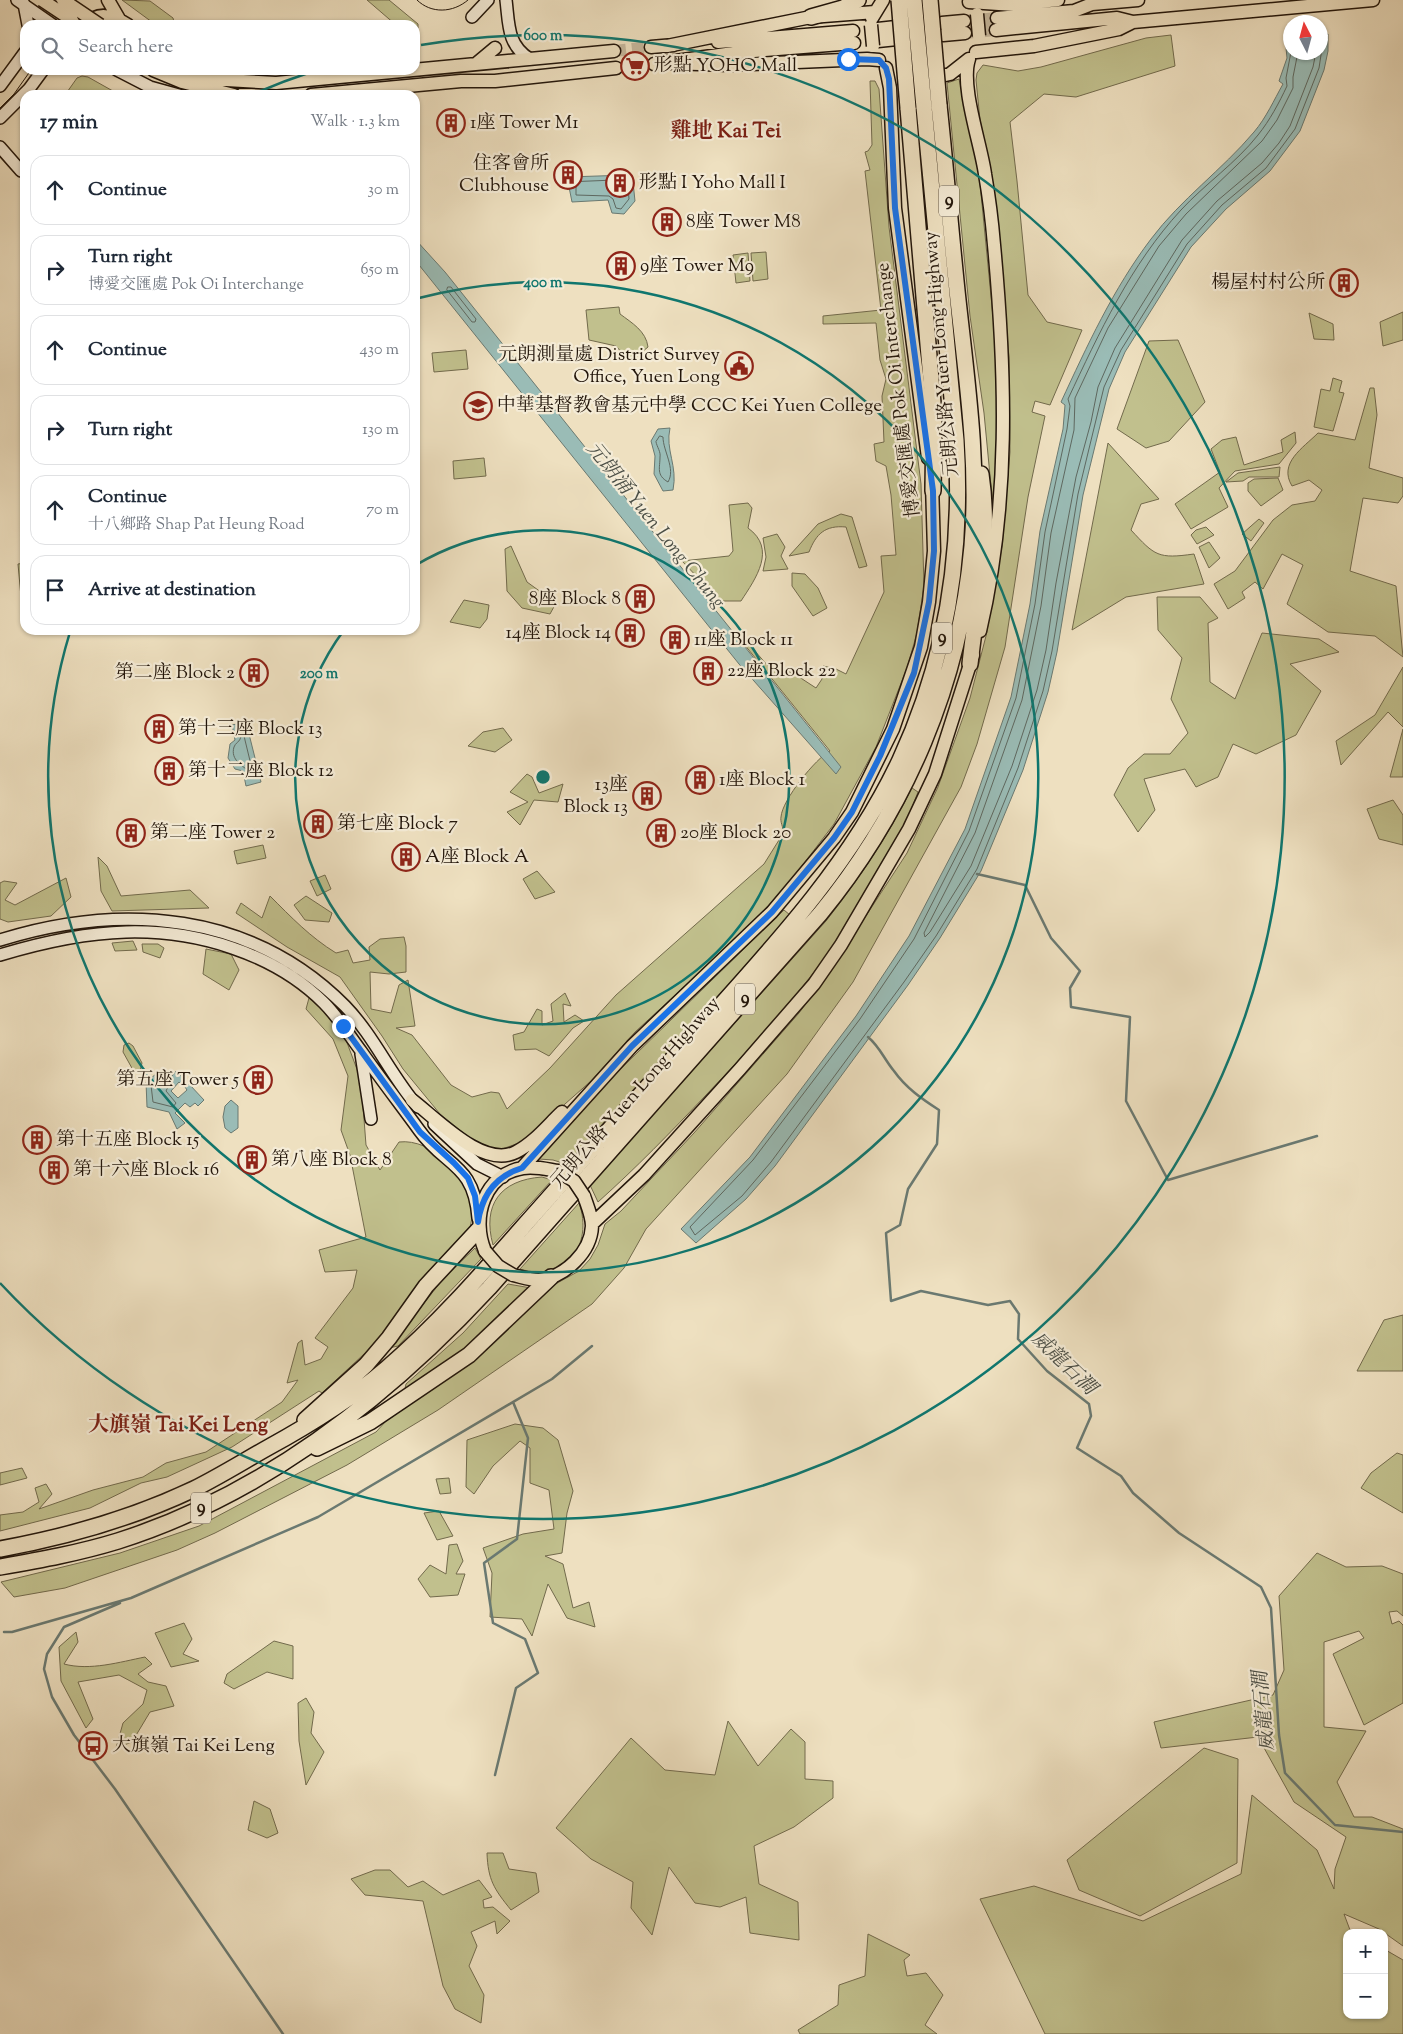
<!DOCTYPE html>
<html lang="en">
<head>
<meta charset="utf-8">
<style>
  :root { --surface:#fff; --page:#f2f2f3; --text:#1f2937; --muted:#747a83; --line:#e0e1e3 }
  body { margin:0; font-family:"Sorts Mill Goudy","Noto Serif TC",serif; background:var(--page); color:var(--text) }
  .controls { position:absolute; right:15px; bottom:15px; display:grid; overflow:hidden; border-radius:10px; box-shadow:0 1px 4px #0004 }
  .controls button { width:45px; height:45px; display:grid; place-items:center; padding:0; border:0; border-bottom:1px solid var(--line); background:var(--surface); color:var(--text); font:25px sans-serif }
  .compass { position:absolute; left:1283px; top:15px; width:45px; height:45px; border-radius:50%; background:var(--surface); box-shadow:0 1px 4px #0004; rotate:354deg }
  .stop { position:absolute; width:15px; height:15px; margin:-11px; border:4px solid #1a73e8; border-radius:50%; background:#fff }
  .stop.end { background:#1a73e8; border-color:#fff; box-shadow:0 1px 5px #0008 }
  .list { margin:0; padding:0; list-style:none }
  h2 { display:flex; justify-content:space-between; align-items:center; height:65px; margin:0; padding:0 20px; font-size:21px }
  h2 small { font-size:16px; font-weight:400; color:var(--muted) }
  .list li { display:grid; grid-template-columns:32px 1fr auto; gap:15px; align-items:center; box-sizing:border-box; height:70px; margin:0 10px 10px; padding:0 10px; border:1px solid var(--line); border-radius:15px }
  .list b { display:block; font-size:19px; white-space:nowrap }
  .list p { margin:0; font-size:16px; white-space:nowrap; color:var(--muted) }
  .list em { font-size:16px; font-style:normal; color:var(--muted) }
  .icon { flex:none; width:28px; height:28px; fill:none; stroke:currentColor; stroke-width:2; stroke-linecap:round; stroke-linejoin:round }
  .map { position:relative; flex:none; width:1403px; height:2034px; overflow:hidden }
  .search { position:absolute; background:var(--surface); box-shadow:0 1px 4px #0004; left:20px; top:20px; width:400px; height:55px; display:flex; align-items:center; gap:12px; box-sizing:border-box; padding:0 18px; border-radius:15px; color:var(--muted); font-size:19px }
  .panel { position:absolute; background:var(--surface); box-shadow:0 1px 4px #0004; left:20px; top:90px; width:400px; height:545px; border-radius:15px }
  .map>svg:first-child { display:block }
  .green { fill:#c1c08d; stroke:#726a4c }
  .water { fill:#9abcb6; stroke:#6a7971 }
  .lines { fill:none; stroke-linecap:round; stroke-linejoin:round }
  .shore { stroke:#5e6860; stroke-width:1 }
  .stream { stroke:#6a7971; stroke-width:2.5 }
  .primary-tunnel { stroke:#c5b79c; stroke-width:12; stroke-dasharray:12 6; stroke-linecap:butt }
  .secondary-casing { stroke:#22150a; stroke-width:14 }
  .primary-casing { stroke:#22150a; stroke-width:15 }
  .highway-casing { stroke:#22150a; stroke-width:18 }
  .secondary { stroke:#f4ebd6; stroke-width:11 }
  .primary { stroke:#eee0c0; stroke-width:12 }
  .highway { stroke:#eee0c0; stroke-width:15 }
  .tram { stroke:#22150a; stroke-width:1 }
  .primary-bridge-casing { stroke:#22150a; stroke-width:15; stroke-linecap:butt }
  .highway-bridge-casing { stroke:#22150a; stroke-width:18; stroke-linecap:butt }
  .primary-bridge { stroke:#eee0c0; stroke-width:12 }
  .highway-bridge { stroke:#eee0c0; stroke-width:15 }
  .route { stroke:#1a73e8; stroke-width:6 }
  .ring { fill:none; stroke:#0f766e; stroke-width:2.5 }
  .labels { text-anchor:middle; dominant-baseline:central; stroke-width:4.5; stroke-linejoin:round; paint-order:stroke }
  .shield { fill:#f4ebd6; stroke:#615547; stroke-width:1 }
  .shield-label { font-size:18px; font-weight:bold; fill:#22150a }
  .poi-label { font-size:19px; fill:#22150a; stroke:#f4ebd6; text-anchor:start }
  .street-label { font-size:19px; fill:#22150a; stroke:#f4ebd6 }
  .water-label { font-size:20px; font-style:italic; fill:#4c4f46; stroke:#f4ebd6 }
  .quarter-label { font-size:21px; font-weight:bold; fill:#7a1f14; stroke:#f4ebd6 }
  .centre { fill:#0f766e; stroke:#f4ebd6; stroke-width:2.5 }
  .ring-label { font-size:15px; text-anchor:middle; font-weight:bold; fill:#0f766e; stroke:#f4ebd6; stroke-width:4.5; stroke-linejoin:round; paint-order:stroke }
</style>
</head>
<body>
<div class="map">
<svg width="1403" height="2034" viewBox="0 0 1403 2034">
  <rect width="100%" height="100%" fill="#eee0c0"/>
  <filter id="stains"><feTurbulence type="fractalNoise" baseFrequency=".004" numOctaves="4"/><feColorMatrix values="0 0 0 0 .2 0 0 0 0 .09 0 0 0 0 .02 0 0 0 .5 -.17"/></filter>
  <radialGradient id="worn" r=".72"><stop offset=".6" stop-color="#630" stop-opacity="0"/><stop offset="1" stop-color="#630" stop-opacity=".3"/></radialGradient>
  <!-- green -->
  <path class="green" d="M122,0L150,1L173,18L174,22L171,25H156Z
    M367,0H389L418,24V28L415,29V25H396Z
    M1171,35L1175,66L1076,97L1044,94L1010,122L1017,181L1028,295L1047,322L1082,330L1050,405L1035,401L1032,412L1045,416L1028,497L1005,647L977,744L961,787L853,982L787,1074L646,1229L624,1268L592,1304L438,1410L347,1465L215,1533L177,1550L65,1588L14,1597L1,1582L120,1553L199,1526L376,1432L386,1421L428,1392L550,1287L579,1271L590,1259L598,1245L605,1224L621,1211L694,1133L799,1013L826,977L907,853L938,787L970,698L986,636L1002,546L1010,452L1009,357L994,188L980,120L976,80L977,73L983,65L1018,71L1041,67L1146,38Z
    M82,76L88,77L120,95H65L77,78Z
    M959,79L978,163L998,368L997,459L993,507L984,413L970,316L947,83Z
    M870,81H875L879,89L889,227L921,484L924,586L917,633L907,668L876,747L834,824L782,892L748,928L635,1032L591,1081L522,1142L502,1149L490,1148L475,1142L440,1114L403,1069L382,1036L340,977L287,947L236,913L241,903L262,918L270,896C291,917 310,937 336,953L348,950L353,963L370,960L369,947L380,939L404,937L406,946V972L389,974L370,972L371,1009L391,1013L399,985L408,980L415,1026L396,1028L412,1035L451,1085L472,1097L491,1092L499,1093L507,1109L550,1068L616,995L764,864L784,832C783,828 780,821 781,817C782,800 816,758 830,751L744,644L747,642L768,666L793,673L816,688L822,679L823,666L836,669L846,674L884,592L881,556L896,555L891,495L886,466L876,461L874,444L884,442L882,396L886,379L880,360L876,323L823,324V316L881,310L865,171L870,170L865,152L868,151L872,145Z
    M766,252L768,279L753,281L751,253Z
    M748,253L750,281L736,283L733,255Z
    M619,307L620,314C632,323 646,331 648,347L630,362L616,346L589,340L586,310Z
    M1403,312V340L1383,346L1380,322Z
    M1309,313L1333,324L1334,340L1314,339Z
    M1178,340L1205,402L1169,441L1146,448L1117,429L1149,341Z
    M466,350L468,369L434,372L432,353Z
    M1333,378L1342,381L1339,392L1344,393L1333,431L1314,427L1321,389L1330,391Z
    M1370,388H1374L1377,415L1369,468L1403,478V496L1398,503L1363,498L1350,571L1396,586L1403,657L1375,636L1328,632L1287,604L1303,565L1282,554L1263,589L1255,582L1242,592L1245,598L1228,609L1214,584L1235,571L1273,520L1292,505L1315,501L1322,490L1309,480L1292,486C1278,463 1303,448 1318,433L1355,440Z
    M1295,432L1296,443L1279,464L1235,471L1219,488L1228,507L1191,529L1175,504L1220,472L1211,449L1222,440L1236,437L1244,465L1283,452L1281,440Z
    M1108,443L1159,499L1141,504L1131,530C1155,556 1158,559 1194,554L1204,584L1126,597L1072,630Z
    M484,458L486,476L454,479L453,461Z
    M1280,467L1279,477H1249L1243,481L1226,482L1238,473Z
    M1278,478L1283,490L1261,506L1248,491V483L1254,479Z
    M748,503L752,508L748,528C777,549 756,578 741,601H720L682,561L729,556L733,551L729,505Z
    M841,514L852,517L867,566L859,568L846,527C825,525 816,534 809,552L789,556L818,524Z
    M1259,519L1264,523L1251,541L1242,534Z
    M1206,527L1214,535L1197,544L1191,535L1196,530Z
    M777,534L785,547L781,556L788,569L763,571L766,557L763,538Z
    M1209,542L1220,558L1209,568L1199,547Z
    M511,546L527,582L556,603L550,614L522,608L507,591L505,549Z
    M25,563V596L21,597L18,564Z
    M792,573L805,574L818,588L827,608L813,616L792,586Z
    M1157,597H1200L1218,618L1208,623L1210,682L1235,699L1262,633L1319,639L1339,652L1290,664L1321,691L1296,735L1256,754L1233,744L1218,777L1196,787L1185,769L1144,779L1155,810L1138,832L1114,795L1128,768L1144,754H1170L1188,733L1171,699L1182,658L1158,630Z
    M464,600L489,605L487,619L480,628L450,622Z
    M1403,667V727L1388,712L1341,765L1336,741L1375,715Z
    M503,728L512,740L495,752L468,746L483,732Z
    M1403,729V777H1390Z
    M527,774L532,777L539,793L563,784L558,802L534,800L520,825L507,812L528,802L510,792Z
    M912,788L918,792C875,909 791,1006 706,1095C671,1132 636,1168 598,1202L590,1185L826,921C859,879 888,836 912,788Z
    M1393,800L1403,815V845L1379,839L1367,809Z
    M263,845L266,858L237,864L234,851Z
    M98,857L107,866L121,896L190,890L209,908L112,911L101,891Z
    M537,871L555,892L535,899L523,879Z
    M325,875L331,889L317,896L310,881Z
    M66,878L71,897L51,916L8,922L0,919V883L4,881L17,883L5,900L15,905Z
    M306,896L332,913L329,922L305,920L294,905Z
    M784,910L790,915L715,1001L566,1164L553,1160L539,1159L600,1089Z
    M133,941L137,950L115,951L112,943Z
    M142,944H158L164,948L160,958L143,952Z
    M206,949L231,954L239,970L229,990L203,974Z
    M565,993L571,1006L563,1004L564,1022L575,1015L584,1021L573,1028L549,1056L536,1049L515,1050L513,1035L524,1032L537,1009L542,1011V1025L553,1021L551,1004Z
    M309,998L323,1007L343,1032L361,1080L366,1145L380,1170L399,1142C432,1138 470,1176 473,1209C473,1215 471,1222 470,1228L378,1341L322,1393L319,1391L232,1447L167,1477L141,1483L90,1508L0,1531V1515L23,1512L39,1502L35,1488L46,1484L52,1494L39,1509L93,1490L143,1477L166,1463L206,1452L282,1402L298,1380L287,1383L298,1343L302,1340L305,1365L321,1359L328,1347L315,1338L353,1288L357,1270L325,1272L319,1250L366,1237L350,1155L341,1130L348,1076L333,1039L306,1009Z
    M129,1043L133,1046L142,1063L140,1071L133,1070L123,1052L124,1045Z
    M542,1177L552,1180L493,1245C482,1205 500,1180 542,1177Z
    M579,1203C594,1245 565,1283 520,1269Z
    M475,1248L481,1259L398,1346L389,1348L443,1279Z
    M508,1284L531,1288L471,1345L404,1393L406,1384L463,1333Z
    M1403,1315V1371H1357L1384,1320Z
    M515,1424L543,1428L558,1440L573,1491L567,1513L562,1553L545,1556L563,1564L573,1608L589,1602L595,1627L567,1618L548,1584L532,1636L522,1619L490,1617L492,1573L483,1548L523,1534L554,1529L549,1490L530,1483V1448L520,1441L493,1466L474,1494L466,1487L467,1440Z
    M1397,1453L1403,1455V1513L1361,1488L1371,1473Z
    M22,1468L27,1478L0,1485V1473Z
    M449,1478L451,1493L440,1494L436,1479Z
    M439,1511L453,1536L437,1540L424,1513Z
    M457,1544L463,1561L456,1574H465L458,1595L430,1597L418,1579L430,1565L446,1574L449,1545Z
    M1317,1553L1346,1567L1382,1566L1403,1574V1616L1397,1611L1389,1612L1392,1624L1399,1621L1403,1625V1703L1364,1725L1333,1654L1364,1638L1359,1631L1324,1642V1727L1366,1731L1337,1782L1354,1817H1372L1403,1829V1946L1379,1929L1344,1914L1350,1930L1356,1933H1347V2015H1384V1949L1403,1960V2034H1045L980,1899L1034,1886L1143,1921L1241,1874L1252,1795L1317,1850L1334,1889L1335,1869L1346,1837L1294,1802L1258,1737L1161,1748L1154,1722L1273,1695L1284,1670L1279,1596Z
    M184,1623L192,1639L183,1654L199,1661L171,1667L155,1633Z
    M76,1632L78,1642L64,1664C90,1671 120,1662 145,1657L152,1664L138,1674L148,1682L166,1686L174,1706L150,1712L132,1742L116,1748L123,1723L143,1704L147,1690L119,1675L78,1682L93,1719L86,1728L61,1681L59,1647Z
    M274,1641L293,1646V1679L267,1672L234,1689L224,1683L227,1674Z
    M306,1698L314,1712L311,1733L324,1752L306,1785L299,1741L298,1703Z
    M728,1721L758,1766L791,1729L805,1742V1779L833,1781V1798L794,1827L754,1846L759,1884L798,1902L799,1940L750,1933L746,1897L720,1907L695,1903L669,1867L652,1935L631,1908L633,1882L591,1859L556,1828L631,1738L665,1770L715,1775Z
    M1204,1748L1238,1759L1237,1863L1140,1916L1079,1890L1067,1860Z
    M254,1801L270,1809L278,1833L267,1838L248,1830Z
    M487,1853H503L509,1869L536,1873L539,1892L511,1910C494,1889 488,1880 487,1853Z
    M375,1870H390L408,1887L423,1881L443,1895L479,1880L492,1897L483,1900L484,1908L493,1907L510,1921L497,1934L495,1921L471,1932L477,1946L469,1966L484,1995L481,2023L455,2009L443,1986L423,1901L365,1895L351,1879Z
    M868,1934L910,1955L904,1960L907,1976L926,1973L943,1995L925,2025L937,2034H800L798,2030L838,2005L839,1985L865,1976Z"/>
  <!-- water -->
  <path class="water" d="M1328,34V51L1324,70L1300,131L1270,171L1226,209L1191,247L1125,352L1109,389L1083,495L1057,652L1048,692L1023,770L981,871L940,938L908,985L775,1166L746,1199L696,1243L681,1229L750,1157L856,1016L909,936L965,829L1011,697L1030,604L1040,531L1063,429L1065,405L1061,402C1087,346 1113,289 1151,239C1181,199 1222,170 1254,132C1266,118 1274,100 1283,84L1279,81L1287,58L1285,38H1290V52H1320L1321,35Z
    M629,175V181L633,182L635,201L624,214L612,213L608,200L572,202L567,177Z
    M415,239L445,272L841,767L836,774L739,664L415,260Z
    M670,428C665,450 678,466 673,490L663,491L654,474L655,456L651,441L658,429Z
    M246,722L261,782L246,786L243,771L235,769L228,758L230,744L235,740L232,725Z
    M167,1071L172,1076L176,1071L185,1080L181,1084L179,1082L171,1091L178,1098L187,1090L185,1087L189,1084L204,1100L198,1106L195,1103L190,1107L185,1103L175,1113L185,1123L177,1129L169,1112L147,1107L146,1082L156,1074Z
    M231,1100L238,1106V1128L231,1133L225,1128L223,1117L225,1106Z"/>
  <g class="lines">
    <!-- shore -->
    <path class="shore" d="M1291,52L1286,78L1287,86C1279,103 1270,120 1258,135C1236,163 1205,184 1181,210C1131,264 1099,333 1068,399L1070,406L1067,429L1045,532L1035,604L1016,698L969,831L914,939L860,1019L753,1160L690,1227L695,1235L742,1196L771,1162L904,982L936,936L977,869L1018,768L1043,691L1052,651L1078,494L1104,387L1121,350L1187,244L1222,205L1266,168L1295,129L1319,68L1323,42L1320,40
      M1298,52L1293,77V88L1277,120L1262,141L1186,214L1159,246L1108,328L1075,398L1074,430L1051,533L1041,606L1022,700L975,833L924,933L925,937L930,932L971,866L1012,766L1037,690L1046,650L1056,583L1076,477L1091,422L1098,387L1115,348L1182,240L1217,201L1262,163L1279,143L1290,126L1313,67L1316,52
      M623,180L628,187L629,199L621,209L616,208L613,199L609,196L576,195V182Z
      M448,287H451L476,319L475,322H472L447,290Z
      M660,436L663,437C663,451 676,469 668,482C656,475 660,468 660,457C661,452 657,447 656,442Z
      M244,736L252,769L250,772C243,766 230,760 234,747C235,743 240,742 241,737Z
      M165,1077L171,1081L166,1091L176,1103L173,1107L153,1102L151,1085L158,1078Z"/>
    <!-- stream -->
    <path class="stream" d="M977,874L1025,885L1051,938L1080,971L1070,988L1071,1007L1130,1017L1126,1101L1168,1180L1317,1136
      M868,1037C880,1047 884,1059 894,1071C906,1088 922,1099 939,1110L937,1144L908,1189L900,1225L886,1233L891,1301L921,1291L988,1305L1010,1301L1019,1314L1018,1339L1047,1371L1089,1404L1091,1416L1077,1448L1121,1476L1133,1493L1179,1533L1261,1587L1271,1608L1279,1735L1285,1773L1335,1825L1403,1832
      M120,1603L64,1627L47,1654L44,1669L52,1697L74,1735L115,1789L283,2034
      M4,1632H12L131,1598L318,1517L552,1379L592,1346
      M495,1775L516,1688L538,1673L525,1639L493,1623L484,1563L517,1539L528,1438L513,1402"/>
    <!-- primary-tunnel -->
    <path class="primary-tunnel" d="M964,21L997,18
      M965,33L996,30
      M614,51L651,47
      M616,68L654,64"/>
    <defs>
      <path id="secondary" d="M17,0L53,25
        M506,0C509,24 507,45 530,59
        M24,4L28,25
        M472,17L488,0
        M117,70L150,87L179,95
        M0,86L25,52
        M0,118L29,89L43,70
        M0,147L21,171
        M0,940C122,902 252,912 345,1006C374,1036 391,1076 418,1107
        M0,955C40,943 84,933 126,932C196,930 274,953 324,1003C338,1017 349,1035 361,1051C380,1078 400,1104 419,1130C445,1167 474,1163 478,1218
        M361,1054L371,1119
        M434,1124L477,1164L503,1177"/>
      <path id="primary" d="M108,0L119,19
        M969,2L1014,5L1058,0
        M872,18L883,0
        M997,18L1074,11L1092,4L1138,0
        M942,23L964,21
        M86,25C98,10 114,16 128,25
        M878,29L896,27
        M996,30L1117,18L1133,22L1373,0
        M943,35L965,33
        M878,41L897,39
        M718,42L853,31
        M667,46L811,17L875,12
        M651,47L674,45
        M976,52L1034,46L1119,29L1133,22
        M969,59C960,86 981,144 985,174C989,197 992,221 994,245C1006,374 1010,504 980,631
        M477,63L495,48
        M669,63L729,65L867,59L879,60
        M654,64L741,52L854,43
        M886,68L890,88L895,208L928,458
        M153,70L182,82L234,95
        M180,70L209,79L276,83L614,51
        M928,79L950,74L969,59
        M311,95L461,81H495L616,68
        M412,1100C437,1119 483,1169 516,1152C534,1143 548,1125 562,1112
        M522,1168L632,1046L772,912L834,838L852,812L893,729L921,647L929,602L934,551L932,483
        M592,1224L644,1175L740,1069L814,984L841,945L909,829L935,774L973,655
        M485,1251C471,1218 484,1174 523,1168C535,1166 546,1169 558,1171
        M513,1275C522,1277 530,1280 539,1280C565,1277 591,1252 592,1226C592,1216 587,1205 584,1196"/>
      <path id="highway" d="M811,17L843,8L858,0
        M908,108L934,415L933,491
        M970,664C977,599 991,540 981,474
        M305,1420L366,1365L389,1338L426,1286L478,1230
        M317,1448L370,1422L469,1355L551,1277
        M0,1549C66,1537 133,1518 194,1489C220,1476 244,1461 269,1447C311,1424 350,1400 386,1369C436,1326 479,1277 522,1228C571,1173 619,1118 668,1064C753,968 845,877 900,760C947,659 963,550 956,440L924,107
        M0,1567C40,1560 79,1553 118,1541C263,1495 386,1399 489,1288L820,914C906,809 960,683 972,546C979,464 967,382 958,300C951,235 946,170 939,105"/>
    </defs>
    <!-- secondary casing -->
    <use href="#secondary" class="secondary-casing"/>
    <!-- primary casing -->
    <use href="#primary" class="primary-casing"/>
    <!-- highway casing -->
    <use href="#highway" class="highway-casing"/>
    <!-- secondary -->
    <use href="#secondary" class="secondary"/>
    <!-- primary -->
    <use href="#primary" class="primary"/>
    <!-- highway -->
    <use href="#highway" class="highway"/>
    <!-- tram -->
    <path class="tram" d="M417,0C431,14 453,13 468,0
      M56,25L72,0
      M0,108L14,94L31,70"/>
    <defs>
      <path id="primary-bridge" d="M42,0L72,20
        M63,0L100,25
        M977,14L979,36
        M871,25L873,46
        M558,1171L574,1181L584,1196
        M485,1251L498,1266L513,1275"/>
      <path id="highway-bridge" d="M899,0L908,108
        M914,0L924,107
        M930,0L939,105"/>
    </defs>
    <!-- primary-bridge casing -->
    <use href="#primary-bridge" class="primary-bridge-casing"/>
    <!-- highway-bridge casing -->
    <use href="#highway-bridge" class="highway-bridge-casing"/>
    <!-- primary-bridge -->
    <use href="#primary-bridge" class="primary-bridge"/>
    <!-- highway-bridge -->
    <use href="#highway-bridge" class="highway-bridge"/>
  </g>
  <g class="lines">
    <!-- route -->
    <path class="route" d="M343,1026L420,1132L454,1163L468,1178L475,1196L478,1222C482,1195 496,1176 522,1168L632,1046L772,912L834,838L852,812L880,756L914,673L929,602L934,551L933,491L895,208L889,79L886,68L879,60L848,59"/>
  </g>
  <!-- distance rings -->
  <g class="ring">
    <path d="M416 565A247 247 0 1 1 344 630"/>
    <path d="M419 298A495 495 0 1 1 70 632"/>
    <path d="M253 94A742 742 0 0 1 314 71M421 45A742 742 0 1 1 0 1283"/>
  </g>
  <!-- icons -->
  <defs>
    <symbol id="supermarket-ring" viewBox="-11 -11 22 22"><circle r="9.5" fill="#f4ebd6" stroke="#8f2418" stroke-width="1.5"/><path d="M-6-5.5h2.5l.6 2H6L4.5 2H-2.5L-4.4-4H-6ZM-1.5 3.2a1.3 1.3 0 1 0 .1 0ZM3 3.2a1.3 1.3 0 1 0 .1 0Z" fill="#8f2418"/></symbol>
    <symbol id="building-ring" viewBox="-11 -11 22 22"><circle r="9.5" fill="#f4ebd6" stroke="#8f2418" stroke-width="1.5"/><path d="M-4-6H4V6H1V3H-1V6H-4ZM-2.5-4.3h1.7v1.8h-1.7ZM.8-4.3h1.7v1.8H.8ZM-2.5-1h1.7V.8h-1.7ZM.8-1h1.7V.8H.8Z" fill="#8f2418"/></symbol>
    <symbol id="civic-ring" viewBox="-11 -11 22 22"><circle r="9.5" fill="#f4ebd6" stroke="#8f2418" stroke-width="1.5"/><path d="M-.6-6.5H3V-4.5H.6V-3L4-1V1h2V6H-6V1h2V-1L-.6-3ZM-1.2 2.5V6h2.4V2.5Z" fill="#8f2418"/></symbol>
    <symbol id="school-ring" viewBox="-11 -11 22 22"><circle r="9.5" fill="#f4ebd6" stroke="#8f2418" stroke-width="1.5"/><path d="M0-5L7-2L0 1L-7-2ZM-4 1L0 2.5L4 1V4Q0 6-4 4Z" fill="#8f2418"/></symbol>
    <symbol id="bus-ring" viewBox="-11 -11 22 22"><circle r="9.5" fill="#f4ebd6" stroke="#8f2418" stroke-width="1.5"/><path d="M-5-6H5V4H4V6H2V4H-2V6H-4V4H-5ZM-3.5-4V0h7V-4ZM-3.5 1.2v1.5H-2V1.2ZM2 1.2v1.5H3.5V1.2Z" fill="#8f2418"/></symbol>
  </defs>
  <g fill-rule="evenodd">
    <use href="#supermarket-ring" x="619" y="50" width="32" height="32"/>
    <use href="#building-ring" x="435" y="107" width="32" height="32"/>
    <use href="#building-ring" x="552" y="159" width="32" height="32"/>
    <use href="#building-ring" x="604" y="167" width="32" height="32"/>
    <use href="#building-ring" x="651" y="206" width="32" height="32"/>
    <use href="#building-ring" x="605" y="250" width="32" height="32"/>
    <use href="#building-ring" x="1328" y="267" width="32" height="32"/>
    <use href="#civic-ring" x="723" y="350" width="32" height="32"/>
    <use href="#school-ring" x="462" y="390" width="32" height="32"/>
    <use href="#building-ring" x="624" y="583" width="32" height="32"/>
    <use href="#building-ring" x="614" y="617" width="32" height="32"/>
    <use href="#building-ring" x="659" y="624" width="32" height="32"/>
    <use href="#building-ring" x="692" y="655" width="32" height="32"/>
    <use href="#building-ring" x="238" y="657" width="32" height="32"/>
    <use href="#building-ring" x="143" y="713" width="32" height="32"/>
    <use href="#building-ring" x="153" y="755" width="32" height="32"/>
    <use href="#building-ring" x="684" y="764" width="32" height="32"/>
    <use href="#building-ring" x="631" y="780" width="32" height="32"/>
    <use href="#building-ring" x="302" y="808" width="32" height="32"/>
    <use href="#building-ring" x="115" y="817" width="32" height="32"/>
    <use href="#building-ring" x="645" y="817" width="32" height="32"/>
    <use href="#building-ring" x="390" y="841" width="32" height="32"/>
    <use href="#building-ring" x="242" y="1064" width="32" height="32"/>
    <use href="#building-ring" x="21" y="1124" width="32" height="32"/>
    <use href="#building-ring" x="236" y="1144" width="32" height="32"/>
    <use href="#building-ring" x="38" y="1154" width="32" height="32"/>
    <use href="#bus-ring" x="77" y="1730" width="32" height="32"/>
  </g>
  <g class="labels">
    <!-- shield labels -->
    <g class="shield">
      <rect x="939" y="185.5" width="20" height="31" rx="4"/>
      <rect x="932" y="622.5" width="20" height="31" rx="4"/>
      <rect x="735" y="983.5" width="20" height="31" rx="4"/>
      <rect x="191" y="1492.5" width="20" height="31" rx="4"/>
    </g>
    <g class="shield-label">
      <text x="949" y="201">9</text>
      <text x="942" y="638">9</text>
      <text x="745" y="999">9</text>
      <text x="201" y="1508">9</text>
    </g>
    <!-- poi labels -->
    <g class="poi-label">
      <text x="654" y="66">形點 YOHO Mall</text>
      <text x="470" y="123">1座 Tower M1</text>
      <text x="549" y="164" text-anchor="end">住客會所<tspan x="549" dy="22">Clubhouse</tspan></text>
      <text x="639" y="183">形點 I Yoho Mall I</text>
      <text x="686" y="222">8座 Tower M8</text>
      <text x="640" y="266">9座 Tower M9</text>
      <text x="1325" y="283" text-anchor="end">楊屋村村公所</text>
      <text x="720" y="355" text-anchor="end">元朗測量處 District Survey<tspan x="720" dy="22">Office, Yuen Long</tspan></text>
      <text x="497" y="406">中華基督教會基元中學 CCC Kei Yuen College</text>
      <text x="621" y="599" text-anchor="end">8座 Block 8</text>
      <text x="611" y="633" text-anchor="end">14座 Block 14</text>
      <text x="694" y="640">11座 Block 11</text>
      <text x="727" y="671">22座 Block 22</text>
      <text x="235" y="673" text-anchor="end">第二座 Block 2</text>
      <text x="178" y="729">第十三座 Block 13</text>
      <text x="188" y="771">第十二座 Block 12</text>
      <text x="719" y="780">1座 Block 1</text>
      <text x="628" y="785" text-anchor="end">13座<tspan x="628" dy="22">Block 13</tspan></text>
      <text x="337" y="824">第七座 Block 7</text>
      <text x="150" y="833">第二座 Tower 2</text>
      <text x="680" y="833">20座 Block 20</text>
      <text x="425" y="857">A座 Block A</text>
      <text x="239" y="1080" text-anchor="end">第五座 Tower 5</text>
      <text x="56" y="1140">第十五座 Block 15</text>
      <text x="271" y="1160">第八座 Block 8</text>
      <text x="73" y="1170">第十六座 Block 16</text>
      <text x="112" y="1746">大旗嶺 Tai Kei Leng</text>
    </g>
    <!-- street labels -->
    <g class="street-label">
      <text transform="translate(942 354) rotate(-95)">元朗公路 Yuen Long Highway</text>
      <text transform="translate(899 390) rotate(-97)">博愛交匯處 Pok Oi Interchange</text>
      <text transform="translate(636 1093) rotate(-49)">元朗公路 Yuen Long Highway</text>
    </g>
    <!-- water labels -->
    <g class="water-label">
      <text transform="translate(655 526) rotate(51)">元朗涌 Yuen Long Chung</text>
      <text transform="translate(1063 1364) rotate(44)">威龍石澗</text>
      <text transform="translate(1265 1711) rotate(-95)">威龍石澗</text>
    </g>
    <!-- quarter labels -->
    <g class="quarter-label">
      <text x="726" y="132">雞地 Kai Tei</text>
      <text x="178" y="1426">大旗嶺 Tai Kei Leng</text>
    </g>
  </g>
  <circle cx="543" cy="777" r="8" class="centre"/>
  <g class="ring-label">
    <text x="543" y="40">600 m</text>
    <text x="543" y="287">400 m</text>
    <text x="319" y="678">200 m</text>
  </g>
  <rect width="100%" height="100%" filter="url(#stains)"/>
  <rect width="100%" height="100%" fill="url(#worn)"/>
</svg>
<div class="controls">
<button>+</button>
<button>−</button>
</div>
<svg class="compass" viewBox="-18 -18 36 36"><path d="M0-13l5 13h-10z" fill="#e53935"/><path d="M0 13l5-13h-10z" fill="#747a83"/></svg>
<div class="stop" style="left:848px;top:59px"></div>
<div class="stop end" style="left:343px;top:1026px"></div>
<div class="search"><svg class="icon" aria-label="search" viewBox="0 0 24 24"><circle cx="10" cy="10" r="6"/><path d="M15 15l6 6"/></svg>Search here</div>
<section class="panel">
<h2>17 min<small>Walk · 1.3 km</small></h2>
<ul class="list">
<li><svg class="icon" aria-label="ahead" viewBox="0 0 24 24"><path d="M12 20V5M6 11l6-6 6 6"/></svg><div><b>Continue</b></div><em>30 m</em></li>
<li><svg class="icon" aria-label="right" viewBox="0 0 24 24"><path d="M7 20v-9h11M14 6l5 5-5 5"/></svg><div><b>Turn right</b><p>博愛交匯處 Pok Oi Interchange</p></div><em>650 m</em></li>
<li><svg class="icon" aria-label="ahead" viewBox="0 0 24 24"><path d="M12 20V5M6 11l6-6 6 6"/></svg><div><b>Continue</b></div><em>430 m</em></li>
<li><svg class="icon" aria-label="right" viewBox="0 0 24 24"><path d="M7 20v-9h11M14 6l5 5-5 5"/></svg><div><b>Turn right</b></div><em>130 m</em></li>
<li><svg class="icon" aria-label="ahead" viewBox="0 0 24 24"><path d="M12 20V5M6 11l6-6 6 6"/></svg><div><b>Continue</b><p>十八鄉路 Shap Pat Heung Road</p></div><em>70 m</em></li>
<li><svg class="icon" aria-label="arrive" viewBox="0 0 24 24"><path d="M6 21V4h12l-3 4 3 4H6"/></svg><div><b>Arrive at destination</b></div></li>
</ul>
</section>
</div>
</body>
</html>
